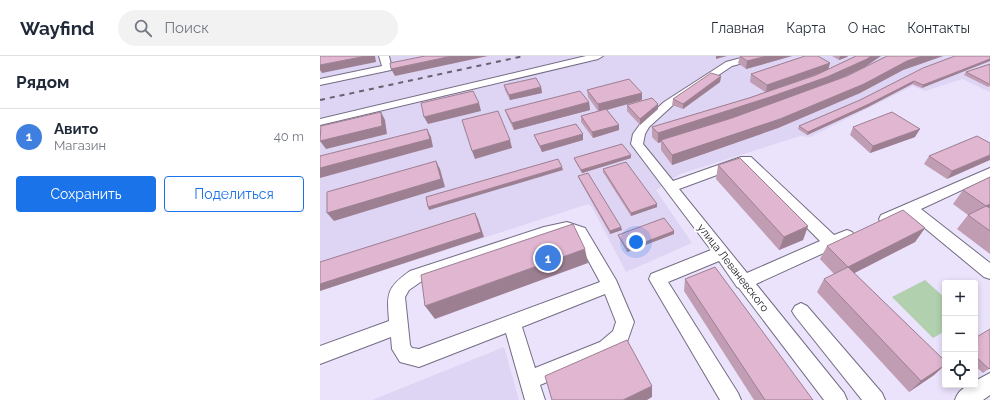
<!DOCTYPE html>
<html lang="ru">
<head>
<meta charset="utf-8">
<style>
  :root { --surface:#fff; --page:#f2f2f3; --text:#1f2937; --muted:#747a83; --line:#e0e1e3; --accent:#1a73e8 }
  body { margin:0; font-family:Raleway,sans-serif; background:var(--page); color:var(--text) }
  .controls { position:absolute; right:12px; bottom:12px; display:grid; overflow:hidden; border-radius:4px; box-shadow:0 2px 6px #0003 }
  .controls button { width:36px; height:36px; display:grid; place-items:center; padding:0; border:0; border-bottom:1px solid var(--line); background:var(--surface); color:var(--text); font:20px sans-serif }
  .you { position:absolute; left:316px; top:186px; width:14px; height:14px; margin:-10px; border:3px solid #fff; border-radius:50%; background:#1a73e8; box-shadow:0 0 0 6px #1a73e833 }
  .badge { display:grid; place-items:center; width:26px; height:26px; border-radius:50%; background:var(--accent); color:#fff; font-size:13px; font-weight:700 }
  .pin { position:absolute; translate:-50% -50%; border:2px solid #fff; box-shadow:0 1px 4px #0006 }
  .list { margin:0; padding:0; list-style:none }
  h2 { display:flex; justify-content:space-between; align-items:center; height:52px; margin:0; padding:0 16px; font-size:17px }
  h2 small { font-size:13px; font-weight:400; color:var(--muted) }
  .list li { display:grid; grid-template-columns:26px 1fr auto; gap:12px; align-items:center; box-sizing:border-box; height:56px; padding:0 16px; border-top:1px solid var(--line) }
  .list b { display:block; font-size:15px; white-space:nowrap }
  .list p { margin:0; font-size:13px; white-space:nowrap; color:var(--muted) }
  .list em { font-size:13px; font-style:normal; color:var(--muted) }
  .actions { display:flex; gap:8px; padding:12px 16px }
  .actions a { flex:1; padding:9px 0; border:1px solid var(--accent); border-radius:4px; text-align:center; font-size:14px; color:var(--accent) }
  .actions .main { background:var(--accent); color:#fff }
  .icon { flex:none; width:22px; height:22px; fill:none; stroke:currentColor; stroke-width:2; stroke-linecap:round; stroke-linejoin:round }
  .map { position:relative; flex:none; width:670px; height:344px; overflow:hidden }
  header { display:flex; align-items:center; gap:24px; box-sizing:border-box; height:56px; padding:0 20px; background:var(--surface); border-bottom:1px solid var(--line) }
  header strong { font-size:19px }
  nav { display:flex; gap:22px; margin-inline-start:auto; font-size:14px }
  .search { width:280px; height:36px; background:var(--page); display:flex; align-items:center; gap:10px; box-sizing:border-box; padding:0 14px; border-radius:22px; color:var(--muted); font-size:15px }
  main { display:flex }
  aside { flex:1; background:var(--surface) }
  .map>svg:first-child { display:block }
  .built { fill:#ded4f4 }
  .green { fill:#b1d0ae }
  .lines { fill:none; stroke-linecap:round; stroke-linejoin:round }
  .minor-casing { stroke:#746c83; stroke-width:2 }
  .minor { fill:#fff; fill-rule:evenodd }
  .rail { stroke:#676271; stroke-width:2; stroke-dasharray:5 5; stroke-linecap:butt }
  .wall { fill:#c19db3; fill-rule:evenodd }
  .shaded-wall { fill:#9d7f92 }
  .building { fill:#e0b6d0; stroke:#9d7f92 }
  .labels { text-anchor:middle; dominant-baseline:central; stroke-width:4; stroke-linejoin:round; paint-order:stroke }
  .street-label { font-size:11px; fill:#1c1922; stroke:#fff }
</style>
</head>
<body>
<header>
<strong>Wayfind</strong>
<div class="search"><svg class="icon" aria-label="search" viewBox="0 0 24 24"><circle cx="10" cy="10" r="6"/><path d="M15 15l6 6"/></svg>Поиск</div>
<nav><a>Главная</a><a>Карта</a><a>О нас</a><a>Контакты</a></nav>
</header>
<main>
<aside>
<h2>Рядом<small></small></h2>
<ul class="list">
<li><span class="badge" style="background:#3f7fe0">1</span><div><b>Авито</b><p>Магазин</p></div><em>40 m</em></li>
</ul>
<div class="actions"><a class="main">Сохранить</a><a>Поделиться</a></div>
</aside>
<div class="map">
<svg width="670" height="344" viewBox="0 0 670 344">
  <rect width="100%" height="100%" fill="#ebe2fc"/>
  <!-- built -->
  <path class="built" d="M0,0H670V36L642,23L605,35L593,30L490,81L480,80L360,118L336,134L372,187L306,216L272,151L268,148L0,235Z
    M184,291L199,344H52Z"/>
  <!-- green -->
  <path class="green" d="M605,224L625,242V275L613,282L572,241Z"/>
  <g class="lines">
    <defs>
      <path id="minor" d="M59,0H69L72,12L71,14L0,29V23L62,10Z
        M266,0H283L278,3L0,69V63Z
        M428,0H444L442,2L412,10L352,50L329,71L325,78L323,88L353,125L421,101H431L514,179L527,174L532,176L535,180L532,184L436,228L524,337L527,344H504L419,232L417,231L399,205L348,226L418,337L421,344H400L329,223L331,218L391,194L311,88L313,78L321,67L344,46L406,6ZM424,109L500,185L427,217L359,133Z
        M670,112V121L601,153L670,207V223L664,221L589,159L566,168L561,167L559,163L561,159Z
        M247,166L265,172L296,224L314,266L307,286L294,298L220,329L225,344H205L186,277L99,311L80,306L72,293L71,281L0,308V290L69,265C67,238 66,232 90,215L224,171ZM247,178L255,180L280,226L99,293L92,292L90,289L85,241L89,234L102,225L230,180ZM285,238L296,266L293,275L280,286L215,312L202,271Z
        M481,247L487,250L562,337L565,344H542L475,260L472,255L475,250Z
        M670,317V339L663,344H635C638,335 645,329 655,329V325Z"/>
    </defs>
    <!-- minor casing -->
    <use href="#minor" class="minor-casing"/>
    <!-- minor -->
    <use href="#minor" class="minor"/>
    <!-- rail -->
    <path class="rail" d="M0,44L204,0"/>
  </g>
  <!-- wall -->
  <path class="wall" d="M420,0H472L426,13L418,7Z
    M512,0H528L527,1L519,4Z
    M536,0H561L543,12L517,24L527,20L567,0H623L583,14L540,37L458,72L352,109L341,94V86L338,87L332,81V71L429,42L445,36L430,26L431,18L510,7L508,13ZM502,16L496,19L472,27Z
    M635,0L602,32L592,28L548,51L487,79L478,73L479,70L540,44Z
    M670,8V30L668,31L644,19L646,16Z
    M401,20L400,26L363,53L352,49L353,43Z
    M184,29L221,31L222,37L190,44L185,34Z
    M267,34L322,37V44L287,54L299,69V74L273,82L261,66V60L278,55L268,41Z
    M269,46L270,54L194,74L188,62L185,54Z
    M307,49L338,53L320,69L307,55Z
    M533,71L595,81L550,97L530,79Z
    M263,78V84L222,96L216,84L214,79Z
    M657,80L627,123L604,108L609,100Z
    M311,99V102L262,117L255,105L254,102Z
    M398,109L488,170L483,184L459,194L396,123Z
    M283,113L337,151L311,160L283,116Z
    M258,120L301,171L302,174L290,178L259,123Z
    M670,121V198L637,173L648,159L633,148L643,134Z
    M605,172L595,186L534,217L625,305V309L614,319L589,336L497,236L504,223L514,218L500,203L507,190Z
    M354,175V178L307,196L299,182L298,179Z
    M365,223L493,344H434L364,235Z
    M655,282L670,312L663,317L655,310Z"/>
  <!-- shaded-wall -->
  <path class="shaded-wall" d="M46,0H55L56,6L2,17L0,14V9Z
    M132,0H168L75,20L71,13Z
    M396,0H407L396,3Z
    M447,0H472L426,13L427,5Z
    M520,0H528L527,1L519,4Z
    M551,0H561L543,12L504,30L447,51L341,84V86L338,87V77Z
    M602,0H623L583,14L540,37L458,72L352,109V99L587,5Z
    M670,3V5L602,32L603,29Z
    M510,7L508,14L446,37L447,29Z
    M401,20L400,26L363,53V48Z
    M594,25L592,28L548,51L487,79L488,76Z
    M221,31L222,37L190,44L189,39Z
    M322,37V44L279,56L278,48Z
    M269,46L270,54L194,74L192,67Z
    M159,47L161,55L108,68L104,61Z
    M338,48V53L320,69V63Z
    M61,56L65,64L67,78L6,93L0,85Z
    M299,69V74L273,82L272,76Z
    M107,73L111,81L113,91L0,122V112Z
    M600,73L595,81L550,97L553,90Z
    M263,78V84L222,96L220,90Z
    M190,84L192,92L155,103L152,95Z
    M311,99V102L262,117L261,114Z
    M670,99V104L627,123L632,115Z
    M116,105L120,113L125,131L14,165L7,157Z
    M242,111L243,114L109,154L108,151Z
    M337,148V151L311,160V157Z
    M670,148V156L666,150Z
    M155,157L158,163L164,181L0,235V228Z
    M488,170L483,184L459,194L464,181Z
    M301,171L302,174L290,178V175Z
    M605,172L595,186L521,224L528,211Z
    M354,175V178L307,196V193Z
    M265,193L268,207L115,263L105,250Z
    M625,309L614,319L589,336L601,325Z
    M332,330V341L327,344H303Z"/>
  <!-- building -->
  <path class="building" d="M0,0H46L0,9Z
    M105,0H132L71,13L70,7Z
    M420,0H447L427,5Z
    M485,0H498L510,7L447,29L431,18Z
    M536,0H551L547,3L507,21L450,41L338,77L332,71L429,42L496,19Z
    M567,0H602L587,5L544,28L460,63L352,99L341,84L412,62L527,20Z
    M635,0H670V3L603,29L594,25L549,48L488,76L479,70L540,44L603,12Z
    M670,8V28H669L646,16Z
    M391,17L401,20L363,48L353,43Z
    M216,22L221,31L189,39L184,29Z
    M309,23L322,37L278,48L267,34Z
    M153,35L159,47L104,61L101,47Z
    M260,35L269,46L192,67L185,54Z
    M332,42L338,48L320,63L307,49Z
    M286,53L299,69L272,76L261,60Z
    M178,55L190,84L152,95L142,64Z
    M61,56L62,70L0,85L1,70Z
    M572,56L600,73L553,90L533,71Z
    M256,68L263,78L220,90L214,79Z
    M107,73L110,83L0,112V100Z
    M657,80L670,87V99L632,115L609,100Z
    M302,88L311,99L261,114L254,102Z
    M420,102L488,170L464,181L398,109Z
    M238,103L242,111L108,151L106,141Z
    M116,105L121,123L7,157V136Z
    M306,106L337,148L311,157L283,113Z
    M268,117L301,171L290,175L258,120Z
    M670,121V148L666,150L643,134Z
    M666,150L670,152V175L648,159Z
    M583,154L605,172L528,211L507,190Z
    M155,157L161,176L0,228V206Z
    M344,162L354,175L307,193L298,179Z
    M253,168L265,193L105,250L101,219Z
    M395,211L493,344H445L365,223Z
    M528,211L625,305V309L601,325L504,223Z
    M670,273V312L669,313L655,300V282Z
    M307,284L332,330L303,344H232L225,320Z"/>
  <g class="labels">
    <!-- street labels -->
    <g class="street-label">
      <text transform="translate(413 212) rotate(52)">улица Леваневского</text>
    </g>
  </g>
</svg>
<div class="controls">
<button>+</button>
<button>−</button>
<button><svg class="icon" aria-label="locate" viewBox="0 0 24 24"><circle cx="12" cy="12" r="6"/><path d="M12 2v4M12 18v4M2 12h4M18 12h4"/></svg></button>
</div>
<div class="you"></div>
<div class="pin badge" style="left:228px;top:202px;background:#3f7fe0">1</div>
</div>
</main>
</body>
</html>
